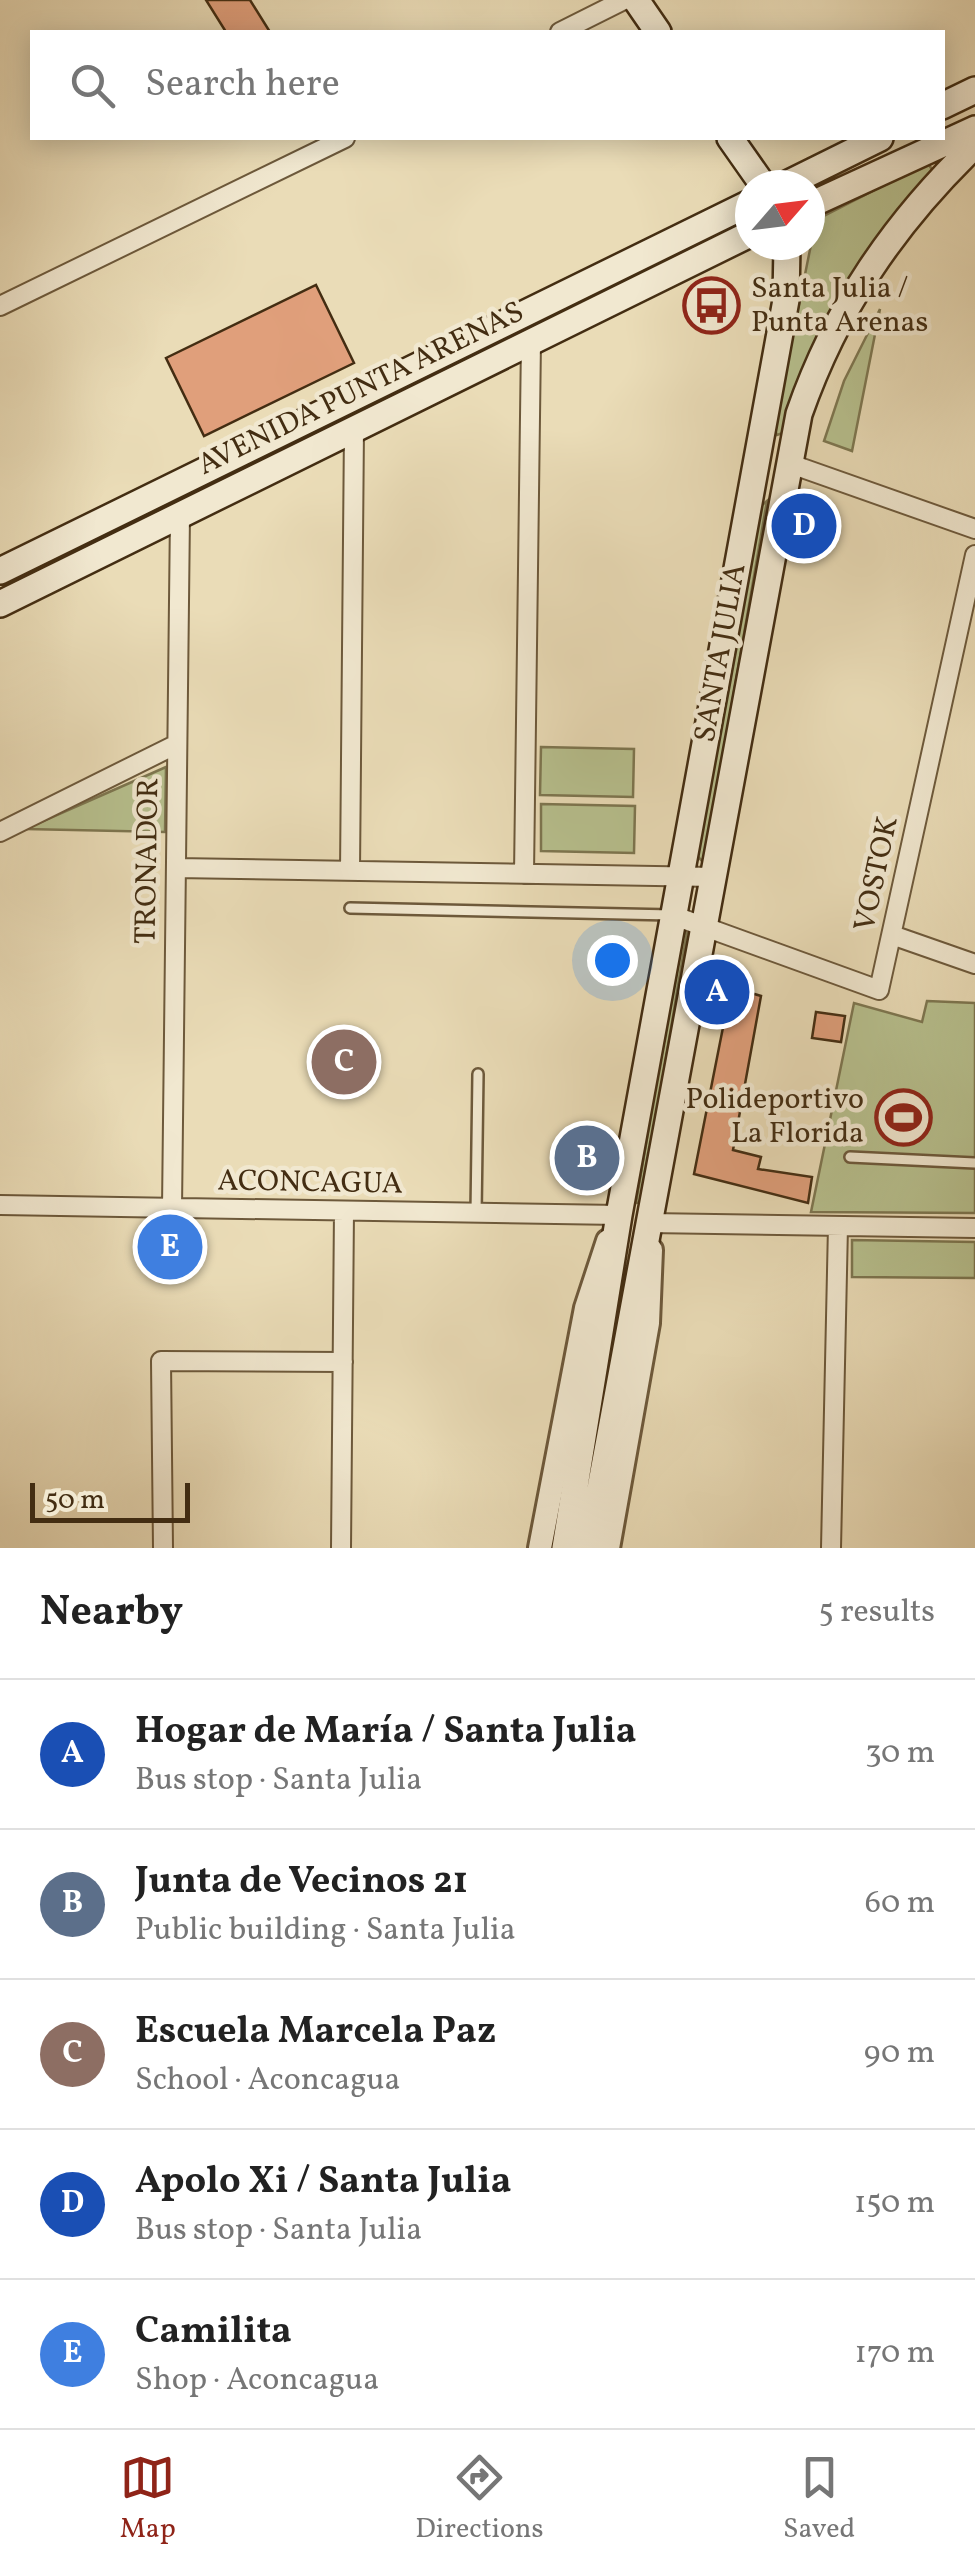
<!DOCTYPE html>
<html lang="en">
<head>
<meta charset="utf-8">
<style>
  :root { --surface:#fff; --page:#f2f2f2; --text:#222; --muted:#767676; --line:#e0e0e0; --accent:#8f2418 }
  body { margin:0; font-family:Vollkorn,serif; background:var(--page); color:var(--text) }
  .compass { position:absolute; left:735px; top:170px; width:90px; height:90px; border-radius:50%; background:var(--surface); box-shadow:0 5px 25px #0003; rotate:62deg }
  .scale { position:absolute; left:30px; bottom:25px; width:160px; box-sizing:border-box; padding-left:10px; border:5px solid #432d12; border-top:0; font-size:28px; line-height:35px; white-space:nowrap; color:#432d12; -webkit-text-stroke:8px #f1e8d0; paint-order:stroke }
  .you { position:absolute; left:612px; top:960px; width:35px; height:35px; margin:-25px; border:8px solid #fff; border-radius:50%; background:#1a73e8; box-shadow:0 0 0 15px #1a73e833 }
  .badge { display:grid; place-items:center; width:65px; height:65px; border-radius:50%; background:var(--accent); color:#fff; font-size:32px; font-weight:700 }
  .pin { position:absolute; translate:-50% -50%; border:5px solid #fff; box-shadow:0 2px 10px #0006 }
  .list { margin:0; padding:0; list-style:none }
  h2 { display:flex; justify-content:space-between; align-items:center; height:130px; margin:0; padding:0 40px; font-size:42px }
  h2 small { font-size:32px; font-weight:400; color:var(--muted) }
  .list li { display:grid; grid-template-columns:65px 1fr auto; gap:30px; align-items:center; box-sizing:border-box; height:150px; padding:0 40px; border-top:2px solid var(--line) }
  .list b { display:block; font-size:38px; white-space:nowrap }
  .list p { margin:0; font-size:32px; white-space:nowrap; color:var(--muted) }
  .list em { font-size:32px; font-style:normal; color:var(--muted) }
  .icon { flex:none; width:55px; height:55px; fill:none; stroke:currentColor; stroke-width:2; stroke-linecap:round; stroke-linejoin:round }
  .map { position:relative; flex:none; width:975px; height:1548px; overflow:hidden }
  .search { position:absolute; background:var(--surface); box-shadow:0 5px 25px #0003; left:30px; right:30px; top:30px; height:110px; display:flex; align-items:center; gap:25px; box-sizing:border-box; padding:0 35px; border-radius:0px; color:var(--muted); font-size:38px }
  .sheet { height:880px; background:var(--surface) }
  nav { display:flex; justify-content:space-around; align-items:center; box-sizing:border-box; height:140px; border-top:2px solid var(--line); background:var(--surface); font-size:28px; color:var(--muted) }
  nav a { display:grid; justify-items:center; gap:5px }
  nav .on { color:var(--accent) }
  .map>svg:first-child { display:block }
  .green { fill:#b7c08e; stroke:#7d7650; stroke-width:2.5 }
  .building { fill:#e09f7b; stroke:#432d12; stroke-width:2.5 }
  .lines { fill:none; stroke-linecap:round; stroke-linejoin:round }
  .service-casing { stroke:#6d593b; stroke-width:14 }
  .minor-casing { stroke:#6d593b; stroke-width:22 }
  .tertiary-casing { stroke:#6d593b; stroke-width:28 }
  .secondary-casing { stroke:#432d12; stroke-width:30 }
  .service { stroke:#f1e8d0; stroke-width:9 }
  .minor { stroke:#f1e8d0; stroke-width:18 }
  .tertiary { stroke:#f1e8d0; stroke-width:22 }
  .secondary { stroke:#f1e8d0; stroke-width:25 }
  .labels { text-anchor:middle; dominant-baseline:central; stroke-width:9; stroke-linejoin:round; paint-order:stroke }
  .poi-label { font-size:30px; fill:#432d12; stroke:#f1e8d0; text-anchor:start }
  .street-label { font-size:30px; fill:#432d12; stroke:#f1e8d0 }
</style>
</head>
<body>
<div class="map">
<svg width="975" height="1548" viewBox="0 0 975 1548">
  <rect width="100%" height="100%" fill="#eadcb7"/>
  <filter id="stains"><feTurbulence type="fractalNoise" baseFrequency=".002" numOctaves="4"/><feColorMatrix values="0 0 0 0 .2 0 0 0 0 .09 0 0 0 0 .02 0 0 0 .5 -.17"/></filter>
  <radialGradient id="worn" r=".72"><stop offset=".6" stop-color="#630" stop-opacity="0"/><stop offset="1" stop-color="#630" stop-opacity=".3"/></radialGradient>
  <!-- green -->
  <path class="green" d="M928,163L934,173C875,255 805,332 783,433L777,435L774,428L816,220Z
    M880,309L852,451L824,441L844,381Z
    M767,501L705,859L701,860L696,854L761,506Z
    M541,747L634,749L633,797L540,795Z
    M166,767L165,832L25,829Z
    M541,804L635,806L634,853L541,851Z
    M687,932L642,1202L636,1203L681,936Z
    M927,1001L975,1003V1213L811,1212L854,1003L922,1022Z
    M852,1240L975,1242V1278L852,1277Z"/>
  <!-- building -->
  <path class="building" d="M206,0H250L270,32H226Z
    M316,285L354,363L204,436L166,358Z
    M731,987L761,996L733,1150L761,1157L758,1169L812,1177L808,1203L694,1174Z
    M816,1012L845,1016L841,1042L812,1038Z"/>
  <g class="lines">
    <defs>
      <path id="service" d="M350,908L672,915
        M850,1157L975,1163
        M476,1213L478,1074"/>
      <path id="minor" d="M560,32L624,0
        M0,306L345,138
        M788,463L975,529
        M0,832L177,744
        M176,868L714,877
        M350,871L354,429
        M524,874L531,341
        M672,915L879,990L975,555
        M892,935L975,964
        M0,1205L619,1215
        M172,1208L180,515
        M649,1223L975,1228
        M163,1548L161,1361L343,1362
        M341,1548L344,1211
        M831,1548L838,1226"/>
      <path id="tertiary" d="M540,1548L586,1308L608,1241
        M608,1548L648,1323L651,1250"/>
      <path id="secondary" d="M636,0L658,32
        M942,106L975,90
        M730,138L763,185
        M785,185L880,138
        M810,205L975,129
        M0,571L750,203
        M0,604L750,234
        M565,1548L619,1215L786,300L787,245
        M589,1548L799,414C836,308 894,223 975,145"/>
    </defs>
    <!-- service casing -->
    <use href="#service" class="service-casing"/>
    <!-- minor casing -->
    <use href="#minor" class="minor-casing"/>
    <!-- tertiary casing -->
    <use href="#tertiary" class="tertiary-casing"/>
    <!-- secondary casing -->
    <use href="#secondary" class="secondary-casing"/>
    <!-- service -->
    <use href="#service" class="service"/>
    <!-- minor -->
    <use href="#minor" class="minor"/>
    <!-- tertiary -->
    <use href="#tertiary" class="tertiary"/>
    <!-- secondary -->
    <use href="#secondary" class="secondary"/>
  </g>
  <!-- icons -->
  <defs>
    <symbol id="bus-ring" viewBox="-11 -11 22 22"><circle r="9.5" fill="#f1e8d0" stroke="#8f2418" stroke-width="1.5"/><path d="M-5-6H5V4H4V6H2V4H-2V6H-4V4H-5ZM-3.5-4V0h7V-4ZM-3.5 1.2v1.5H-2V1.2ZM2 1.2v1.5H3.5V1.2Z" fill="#8f2418"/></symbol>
    <symbol id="stadium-ring" viewBox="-11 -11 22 22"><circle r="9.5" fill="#f1e8d0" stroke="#8f2418" stroke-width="1.5"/><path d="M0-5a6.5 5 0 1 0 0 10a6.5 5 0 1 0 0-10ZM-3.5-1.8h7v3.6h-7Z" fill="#8f2418"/></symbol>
  </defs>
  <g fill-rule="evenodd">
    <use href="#bus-ring" x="680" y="274" width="63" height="63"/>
    <use href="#stadium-ring" x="872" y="1086" width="63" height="63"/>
  </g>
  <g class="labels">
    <!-- poi labels -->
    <g class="poi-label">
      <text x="751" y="289">Santa Julia /<tspan x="751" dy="34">Punta Arenas</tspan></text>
      <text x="864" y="1100" text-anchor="end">Polideportivo<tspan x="864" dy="34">La Florida</tspan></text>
    </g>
    <!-- street labels -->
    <g class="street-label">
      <text transform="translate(361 389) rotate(-26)">AVENIDA PUNTA ARENAS</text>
      <text transform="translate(721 653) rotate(-80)">SANTA JULIA</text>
      <text transform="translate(148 861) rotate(-89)">TRONADOR</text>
      <text transform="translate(877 874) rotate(-78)">VOSTOK</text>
      <text transform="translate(310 1183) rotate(1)">ACONCAGUA</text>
    </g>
  </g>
  <rect width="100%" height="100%" filter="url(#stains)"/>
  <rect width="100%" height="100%" fill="url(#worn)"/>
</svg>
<svg class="compass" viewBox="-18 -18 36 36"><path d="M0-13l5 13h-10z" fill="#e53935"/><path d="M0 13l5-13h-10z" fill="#767676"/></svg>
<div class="scale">50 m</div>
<div class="you"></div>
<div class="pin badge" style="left:717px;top:992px;background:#1a4fb4">A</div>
<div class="pin badge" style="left:587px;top:1158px;background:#5c6f8a">B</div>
<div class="pin badge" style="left:344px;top:1062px;background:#8d6e63">C</div>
<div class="pin badge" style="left:804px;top:526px;background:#1a4fb4">D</div>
<div class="pin badge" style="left:170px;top:1247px;background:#3f7fe0">E</div>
<div class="search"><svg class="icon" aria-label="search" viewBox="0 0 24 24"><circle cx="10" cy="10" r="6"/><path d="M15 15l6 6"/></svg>Search here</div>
</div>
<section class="sheet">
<h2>Nearby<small>5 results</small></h2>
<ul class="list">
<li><span class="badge" style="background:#1a4fb4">A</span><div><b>Hogar de María / Santa Julia</b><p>Bus stop · Santa Julia</p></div><em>30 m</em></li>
<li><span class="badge" style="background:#5c6f8a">B</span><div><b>Junta de Vecinos 21</b><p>Public building · Santa Julia</p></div><em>60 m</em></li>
<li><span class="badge" style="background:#8d6e63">C</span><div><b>Escuela Marcela Paz</b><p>School · Aconcagua</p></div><em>90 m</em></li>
<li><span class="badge" style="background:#1a4fb4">D</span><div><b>Apolo Xi / Santa Julia</b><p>Bus stop · Santa Julia</p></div><em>150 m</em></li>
<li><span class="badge" style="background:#3f7fe0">E</span><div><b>Camilita</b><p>Shop · Aconcagua</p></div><em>170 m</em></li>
</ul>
</section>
<nav>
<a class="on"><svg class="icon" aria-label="map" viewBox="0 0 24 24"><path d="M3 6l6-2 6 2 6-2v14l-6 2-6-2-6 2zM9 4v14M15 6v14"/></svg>Map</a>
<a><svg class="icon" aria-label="directions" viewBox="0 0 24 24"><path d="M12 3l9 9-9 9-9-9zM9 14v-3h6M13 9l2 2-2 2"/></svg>Directions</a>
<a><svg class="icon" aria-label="saved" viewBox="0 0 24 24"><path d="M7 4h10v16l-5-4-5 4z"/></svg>Saved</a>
</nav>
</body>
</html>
